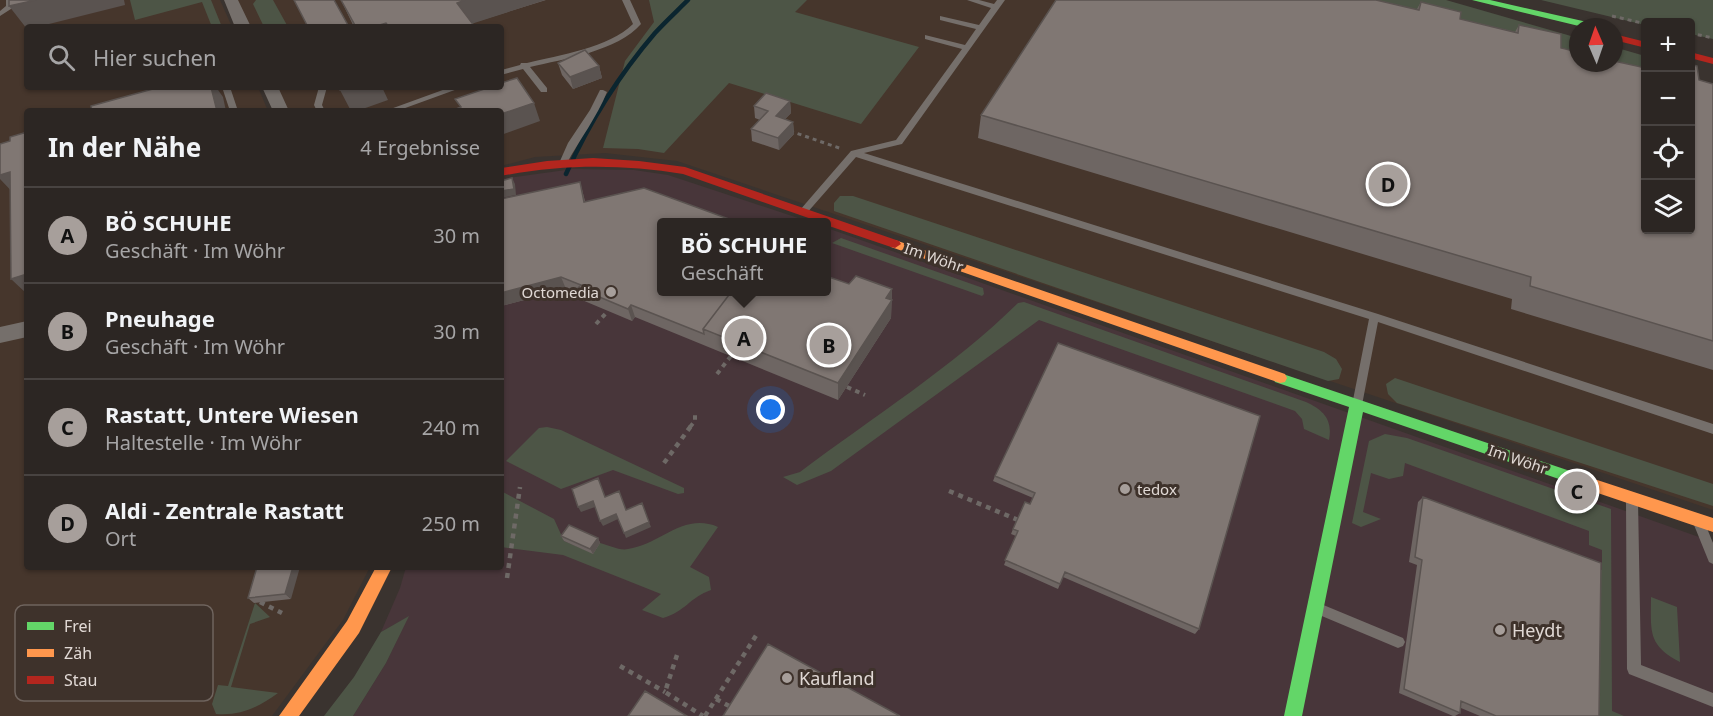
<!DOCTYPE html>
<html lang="de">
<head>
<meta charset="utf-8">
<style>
  :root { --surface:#2c2623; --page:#342e2b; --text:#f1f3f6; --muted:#a6a5a6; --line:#484341; --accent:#a79f9b }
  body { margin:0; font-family:"Noto Sans",sans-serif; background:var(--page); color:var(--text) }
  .controls { position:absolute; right:18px; top:18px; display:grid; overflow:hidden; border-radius:6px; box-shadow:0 2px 4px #0004 }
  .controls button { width:54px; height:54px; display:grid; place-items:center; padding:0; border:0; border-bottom:2px solid var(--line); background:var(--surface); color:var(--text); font:30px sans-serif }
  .compass { position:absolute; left:1569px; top:18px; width:54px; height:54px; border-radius:50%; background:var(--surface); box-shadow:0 2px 4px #0004; rotate:358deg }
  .you { position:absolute; left:771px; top:410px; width:21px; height:21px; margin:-15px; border:4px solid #fff; border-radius:50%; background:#1a73e8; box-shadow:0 0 0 9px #1a73e833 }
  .badge { display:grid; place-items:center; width:39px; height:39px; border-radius:50%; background:var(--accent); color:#111; font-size:20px; font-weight:700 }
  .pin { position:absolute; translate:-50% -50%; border:3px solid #fff; box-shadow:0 2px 6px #0006 }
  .popup { position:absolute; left:657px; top:218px; width:174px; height:78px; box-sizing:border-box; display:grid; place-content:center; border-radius:6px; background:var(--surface); filter:drop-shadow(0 2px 4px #0005); font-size:20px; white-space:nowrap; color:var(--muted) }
  .popup b { font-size:22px; color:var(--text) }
  .popup::after { content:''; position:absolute; left:50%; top:100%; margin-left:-12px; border:12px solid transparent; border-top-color:var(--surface) }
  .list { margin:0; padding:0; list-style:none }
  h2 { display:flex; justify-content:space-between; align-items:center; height:78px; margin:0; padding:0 24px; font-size:26px }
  h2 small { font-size:20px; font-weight:400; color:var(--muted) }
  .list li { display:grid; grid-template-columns:39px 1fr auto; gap:18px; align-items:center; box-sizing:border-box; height:96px; padding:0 24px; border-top:2px solid var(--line) }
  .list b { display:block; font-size:22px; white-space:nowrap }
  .list p { margin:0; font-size:20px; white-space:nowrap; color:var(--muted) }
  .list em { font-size:20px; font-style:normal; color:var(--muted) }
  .icon { flex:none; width:33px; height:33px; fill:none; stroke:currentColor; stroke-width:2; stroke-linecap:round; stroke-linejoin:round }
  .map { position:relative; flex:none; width:1713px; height:716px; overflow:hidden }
  .search { position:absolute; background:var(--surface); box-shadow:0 2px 4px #0004; left:24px; top:24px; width:480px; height:66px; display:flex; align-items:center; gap:15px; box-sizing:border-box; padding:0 21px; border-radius:6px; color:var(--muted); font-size:22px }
  .panel { position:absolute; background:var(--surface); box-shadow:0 2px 4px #0004; left:24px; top:108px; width:480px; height:462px; border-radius:6px }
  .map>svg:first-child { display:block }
  .commercial { fill:#48363a }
  .built { fill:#46362c }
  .green { fill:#4d5546 }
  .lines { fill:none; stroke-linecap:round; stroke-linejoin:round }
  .stream { stroke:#0b252f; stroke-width:4.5 }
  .path-far2 { stroke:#6e6966; stroke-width:3; stroke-dasharray:4 4; stroke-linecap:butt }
  .path-far1 { stroke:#6e6966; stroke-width:4; stroke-dasharray:4.5 4.5; stroke-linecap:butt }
  .path { stroke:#6e6966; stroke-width:4.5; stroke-dasharray:5 5; stroke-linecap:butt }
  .lane { fill:#756f6b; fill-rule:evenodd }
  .street { fill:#756f6b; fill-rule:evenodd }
  .fast { fill:#63d668; fill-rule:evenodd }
  .slow { fill:#ff974d; fill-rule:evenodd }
  .jam { fill:#b3261e; fill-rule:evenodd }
  .wall { fill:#6e6663 }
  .shaded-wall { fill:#5a5350 }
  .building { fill:#807773; stroke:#5a5350; stroke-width:1.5 }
  .poi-dot { fill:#a79f9b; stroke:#3e322b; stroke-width:2 }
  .labels { text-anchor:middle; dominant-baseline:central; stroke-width:6; stroke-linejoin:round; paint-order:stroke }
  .street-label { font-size:15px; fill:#e1d9d5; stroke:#3e322b }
  .poi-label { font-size:15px; fill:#e1d9d5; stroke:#3e322b; text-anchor:end }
  .near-poi-label { font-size:18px; fill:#e1d9d5; stroke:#3e322b; text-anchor:start }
  .key { fill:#3e322b; stroke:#6f645e; stroke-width:1.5 }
  .key-label { font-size:16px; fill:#e1d9d5 }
</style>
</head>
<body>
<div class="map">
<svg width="1713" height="716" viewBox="0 0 1713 716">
  <rect width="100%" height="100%" fill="#3a332f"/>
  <!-- commercial -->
  <path class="commercial" d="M573,169L634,170L668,175L810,222H662V292H826L827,228L1713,542V716H353L386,663L408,617L381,632L400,588L406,567H501V179Z"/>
  <!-- built -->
  <path class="built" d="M0,0H220L232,27H27V87H258L268,111H27V567H370L343,620L272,716H0Z
    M237,0H1327L1578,63L1646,230H1690L1713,93V510L677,161L605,153L535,157L501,166V111H287L276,87H501V27H249Z"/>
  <!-- green -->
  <path class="green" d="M130,0H211L222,27H212L202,2L135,20Z
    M256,0H273L288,27H264L253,4Z
    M649,0H807L795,12L919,47L861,124L729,83L664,153L638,149L603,148L625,61L654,22Z
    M1332,0H1446L1578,38V59Z
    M1541,0H1713V39L1691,34L1690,22H1646L1645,25Z
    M1614,47L1645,56V75L1614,63Z
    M840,196H853L1324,352L1336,359L1342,369L1339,379L1328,381L834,211V203Z
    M841,238L983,288L984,294L982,296L832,243Z
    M1024,302L1306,402C1323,410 1333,419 1329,440L1304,429L1302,419L1295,411L1039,320L831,471L797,485L783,477L800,472C873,417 953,367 1018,303Z
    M1395,378L1713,484V506L1397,403L1388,394L1386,384Z
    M547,427L561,430L684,488V493L678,494L613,470L561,489L506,461L539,428Z
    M1385,434L1407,438L1611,509L1612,711L1624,716H1591L1594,568L1602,570V550L1589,545V531L1405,463L1403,476L1389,479L1371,473L1363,512L1381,519L1361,527L1352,523L1369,441Z
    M501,491L554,519L564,541L592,553L600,543C608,545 620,551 628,549C660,545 683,512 718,527L690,567L709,577L711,590C690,597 685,612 663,618L642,610L661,594L563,555L501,547Z
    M1651,597L1677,607L1680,662C1647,645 1651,631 1651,597Z
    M255,603L270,617L250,624L231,687L278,693C259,707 241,716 216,714L212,704L218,685L228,686Z
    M409,616L386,663L353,716H324L354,677L381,632Z"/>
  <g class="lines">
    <!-- stream -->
    <path class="stream" d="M566,174C589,123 619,75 655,33C666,21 677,11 688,0"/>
    <!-- path-far2 -->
    <path class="path-far2" d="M1612,16L1646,24
      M1690,33L1713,38
      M790,131L842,149"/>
    <!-- path-far1 -->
    <path class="path-far1" d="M596,324L608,311
      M717,374L731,356
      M847,387L865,395
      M690,427L695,421V413"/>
    <!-- path -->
    <path class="path" d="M664,463L691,426
      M949,491L1018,520
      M507,578L520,487
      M260,602L282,613
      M677,655L665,692L703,716
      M620,666L665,692
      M716,699L731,707
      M705,716L757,634"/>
    <!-- lane -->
    <path class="lane" d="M6,0H14V7L0,16V11L6,6Z
      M622,0H630L641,24C618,51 564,59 530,67L547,88V92H541L523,69L501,75V70L520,65L521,63H527C559,55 609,48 633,24Z
      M967,0H979L994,4L997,0H1005L902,144L864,153L1378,314L1713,424V434L1378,322L1362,405L1361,408H1353L1352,405L1369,319L856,157L806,214H800L798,212L800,210L851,151L896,140L962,49L925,39V35L965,45L976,29L940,20V16L979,25L991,8Z
      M222,87H230L238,111H230Z
      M319,87H327L322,105L325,111H317L314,105Z
      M451,87H463L397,111H385Z
      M600,90H603L607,92C597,117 580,139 567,163H561L560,161L568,143L590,110Z
      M1632,496L1636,497L1638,501L1641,665L1713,693V707L1629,674L1627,669L1626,501L1628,497Z
      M1700,520L1704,521L1713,543V564L1709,562L1694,525L1696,521Z
      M1321,604L1403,638L1405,642L1403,646L1398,648L1317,614L1315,610L1317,606Z"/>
    <!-- street -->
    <path class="street" d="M224,0H238L251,27H235Z
      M262,87H278L289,111H273Z
      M27,321V337L0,343V327Z"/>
    <!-- fast -->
    <path class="fast" d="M1472,0H1490L1596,24L1601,27H1583Z
      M1280,373L1585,476L1590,477L1592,482L1590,487L1585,488L1363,412L1302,716H1284L1349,407L1275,382L1273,378L1275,374Z"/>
    <!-- slow -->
    <path class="slow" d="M895,240L1285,374L1287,378L1285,382L1280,383L891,247L889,244Z
      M1585,476L1713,518V532L1580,487L1578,482L1580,477Z
      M376,567H392L359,633L299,716H279L347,621Z"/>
    <!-- jam -->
    <path class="jam" d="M1614,34L1646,42V48L1614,40Z
      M1690,52L1713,58V64L1690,58Z
      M593,158L639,161L685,167L899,241L901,244L895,248L891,247L826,225V222H820L683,174C622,164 562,164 501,176V168L547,161Z"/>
  </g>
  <!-- wall -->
  <path class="wall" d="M341,0H546L472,23L475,27H354Z
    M1421,2L1460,19L1515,32L1519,25L1561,48L1641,67L1646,61V230L1699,80L1713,84V370L1511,309L1512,299L978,138L981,115L1417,9Z
    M558,63L599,66L602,78L573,89L562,75Z
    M790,101L791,113L785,119L793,122L794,134L779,150L752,141L751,129L760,120L755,118L754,106Z
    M580,182L585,201L662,222L849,284L892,289L891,318L838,400L635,317L632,321L582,300L580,295L566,289L501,306Z
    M1058,343L1199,629L1195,634L1063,577L1058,589L1004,565L1016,536L1011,534L1013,529L1030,504L1033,498L993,481L995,476Z
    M1423,497L1599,716H1480L1461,708L1460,713L1455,716H1453L1399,693L1417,565L1409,562L1418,502Z
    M561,536L598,538L600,543L593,554L564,541Z
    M257,567L291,599L254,603L248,598Z"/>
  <!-- shaded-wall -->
  <path class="shaded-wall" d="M36,0H124L125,5L37,27H27V29L9,6Z
    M465,0H545L465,26L457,3Z
    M386,23L388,27H373Z
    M599,66L602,78L573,89L570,77Z
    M211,87H216L223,97L226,111H217Z
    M348,87H382L388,100L357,111H351L340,90Z
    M790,101L791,113L777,128L776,116Z
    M534,103L540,121L501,135V114Z
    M793,122L794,134L779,150L778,138Z
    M10,172L19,199L0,179V175Z
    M512,178L515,184L516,195L501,198V191Z
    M27,274V294L11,279Z
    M561,277L566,289L501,306V293Z
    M892,289L891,318L838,400V383Z
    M631,305L635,317L632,321L628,309Z
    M593,501L595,507L581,512L578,507Z
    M616,514L618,519L603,526L600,521Z
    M649,522L651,527L626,538L624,533Z
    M598,538L600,543L593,554L590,549Z
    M293,567H300L291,599L285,594Z"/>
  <!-- building -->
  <path class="building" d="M9,0H36L9,6Z
    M294,0H334L349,27H308Z
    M341,0H465L457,3L475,27H389L386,23L373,27H356Z
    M1056,0H1376L1419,10L1421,2L1461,12L1460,19L1518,33L1519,25L1561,34V48L1578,52V63H1614V61L1646,68V230H1690V64L1697,66L1699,80L1713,84V341L1530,286L1531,277L981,115Z
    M585,50L599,66L570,77L558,63Z
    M517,78L534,103L501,114V111H451L461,107L455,99L490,87H501V83Z
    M160,87H211L217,111H92L91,106Z
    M338,87H348L340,90Z
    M766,93L790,101L776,116L793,122L778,138L751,129L768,111L754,106Z
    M27,132V274L11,279L10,172L0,175V144L10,141V137Z
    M512,178L514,189L501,191V181Z
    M580,182L584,202L644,188L737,222H662V291H732L703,329L704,334L631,305L628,309L578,288L581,285L561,277L501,293V199Z
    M826,276L849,284L856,276L892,289L886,298L892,300L838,383L703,329L732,291H826Z
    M1058,343L1260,416L1199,629L1065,572L1060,584L1005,560L1018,531L1013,529L1025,502L1030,504L1035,493L995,476Z
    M598,478L605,497L619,491L626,510L642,503L649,522L624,533L616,514L600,521L593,501L578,507L572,489Z
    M1423,497L1601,563L1599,716H1496L1461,701L1460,713L1404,689L1422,560L1415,557Z
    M569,525L598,538L590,549L561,536Z
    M257,567H293L285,594L248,598Z
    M768,644L900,716H723Z
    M645,691L687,716H628Z"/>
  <!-- markers -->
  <g class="poi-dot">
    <circle cx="611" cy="292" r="6"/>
    <circle cx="1125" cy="489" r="6"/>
    <circle cx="1500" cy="630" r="6"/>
    <circle cx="787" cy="678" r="6"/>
  </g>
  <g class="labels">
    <!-- street labels -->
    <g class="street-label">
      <text transform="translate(934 257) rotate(19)">Im Wöhr</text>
      <text transform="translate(1518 459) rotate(19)">Im Wöhr</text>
    </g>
    <!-- poi labels -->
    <g class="poi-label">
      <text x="599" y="292">Octomedia</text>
      <text x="1137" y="489" text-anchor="start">tedox</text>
    </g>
    <!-- near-poi labels -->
    <g class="near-poi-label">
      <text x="1512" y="630">Heydt</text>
      <text x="799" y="678">Kaufland</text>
    </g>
  </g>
  <!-- legend -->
  <rect x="15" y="605" width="198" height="96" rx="9" class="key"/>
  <rect x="27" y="622" width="27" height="8" fill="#63d668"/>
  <rect x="27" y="649" width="27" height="8" fill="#ff974d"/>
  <rect x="27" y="676" width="27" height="8" fill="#b3261e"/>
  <g class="key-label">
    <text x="64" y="632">Frei</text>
    <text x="64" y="659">Zäh</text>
    <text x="64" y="686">Stau</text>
  </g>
</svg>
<div class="controls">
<button>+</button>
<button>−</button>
<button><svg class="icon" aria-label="locate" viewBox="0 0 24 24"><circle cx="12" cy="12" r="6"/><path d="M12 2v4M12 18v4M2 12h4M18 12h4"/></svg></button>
<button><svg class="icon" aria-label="layers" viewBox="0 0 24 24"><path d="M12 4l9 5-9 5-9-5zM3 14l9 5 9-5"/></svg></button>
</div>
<svg class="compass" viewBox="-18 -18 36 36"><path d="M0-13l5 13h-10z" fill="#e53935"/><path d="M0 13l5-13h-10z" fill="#a6a5a6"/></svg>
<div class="you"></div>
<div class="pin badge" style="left:744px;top:338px">A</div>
<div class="popup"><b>BÖ SCHUHE</b>Geschäft</div>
<div class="pin badge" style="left:829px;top:345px">B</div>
<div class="pin badge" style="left:1577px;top:491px">C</div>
<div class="pin badge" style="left:1388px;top:184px">D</div>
<div class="search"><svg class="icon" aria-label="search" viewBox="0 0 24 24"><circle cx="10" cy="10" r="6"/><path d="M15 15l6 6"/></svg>Hier suchen</div>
<section class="panel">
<h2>In der Nähe<small>4 Ergebnisse</small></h2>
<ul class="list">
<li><span class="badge">A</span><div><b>BÖ SCHUHE</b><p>Geschäft · Im Wöhr</p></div><em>30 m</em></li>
<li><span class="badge">B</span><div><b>Pneuhage</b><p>Geschäft · Im Wöhr</p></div><em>30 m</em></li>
<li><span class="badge">C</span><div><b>Rastatt, Untere Wiesen</b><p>Haltestelle · Im Wöhr</p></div><em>240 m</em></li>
<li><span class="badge">D</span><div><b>Aldi - Zentrale Rastatt</b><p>Ort</p></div><em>250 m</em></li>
</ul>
</section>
</div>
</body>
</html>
